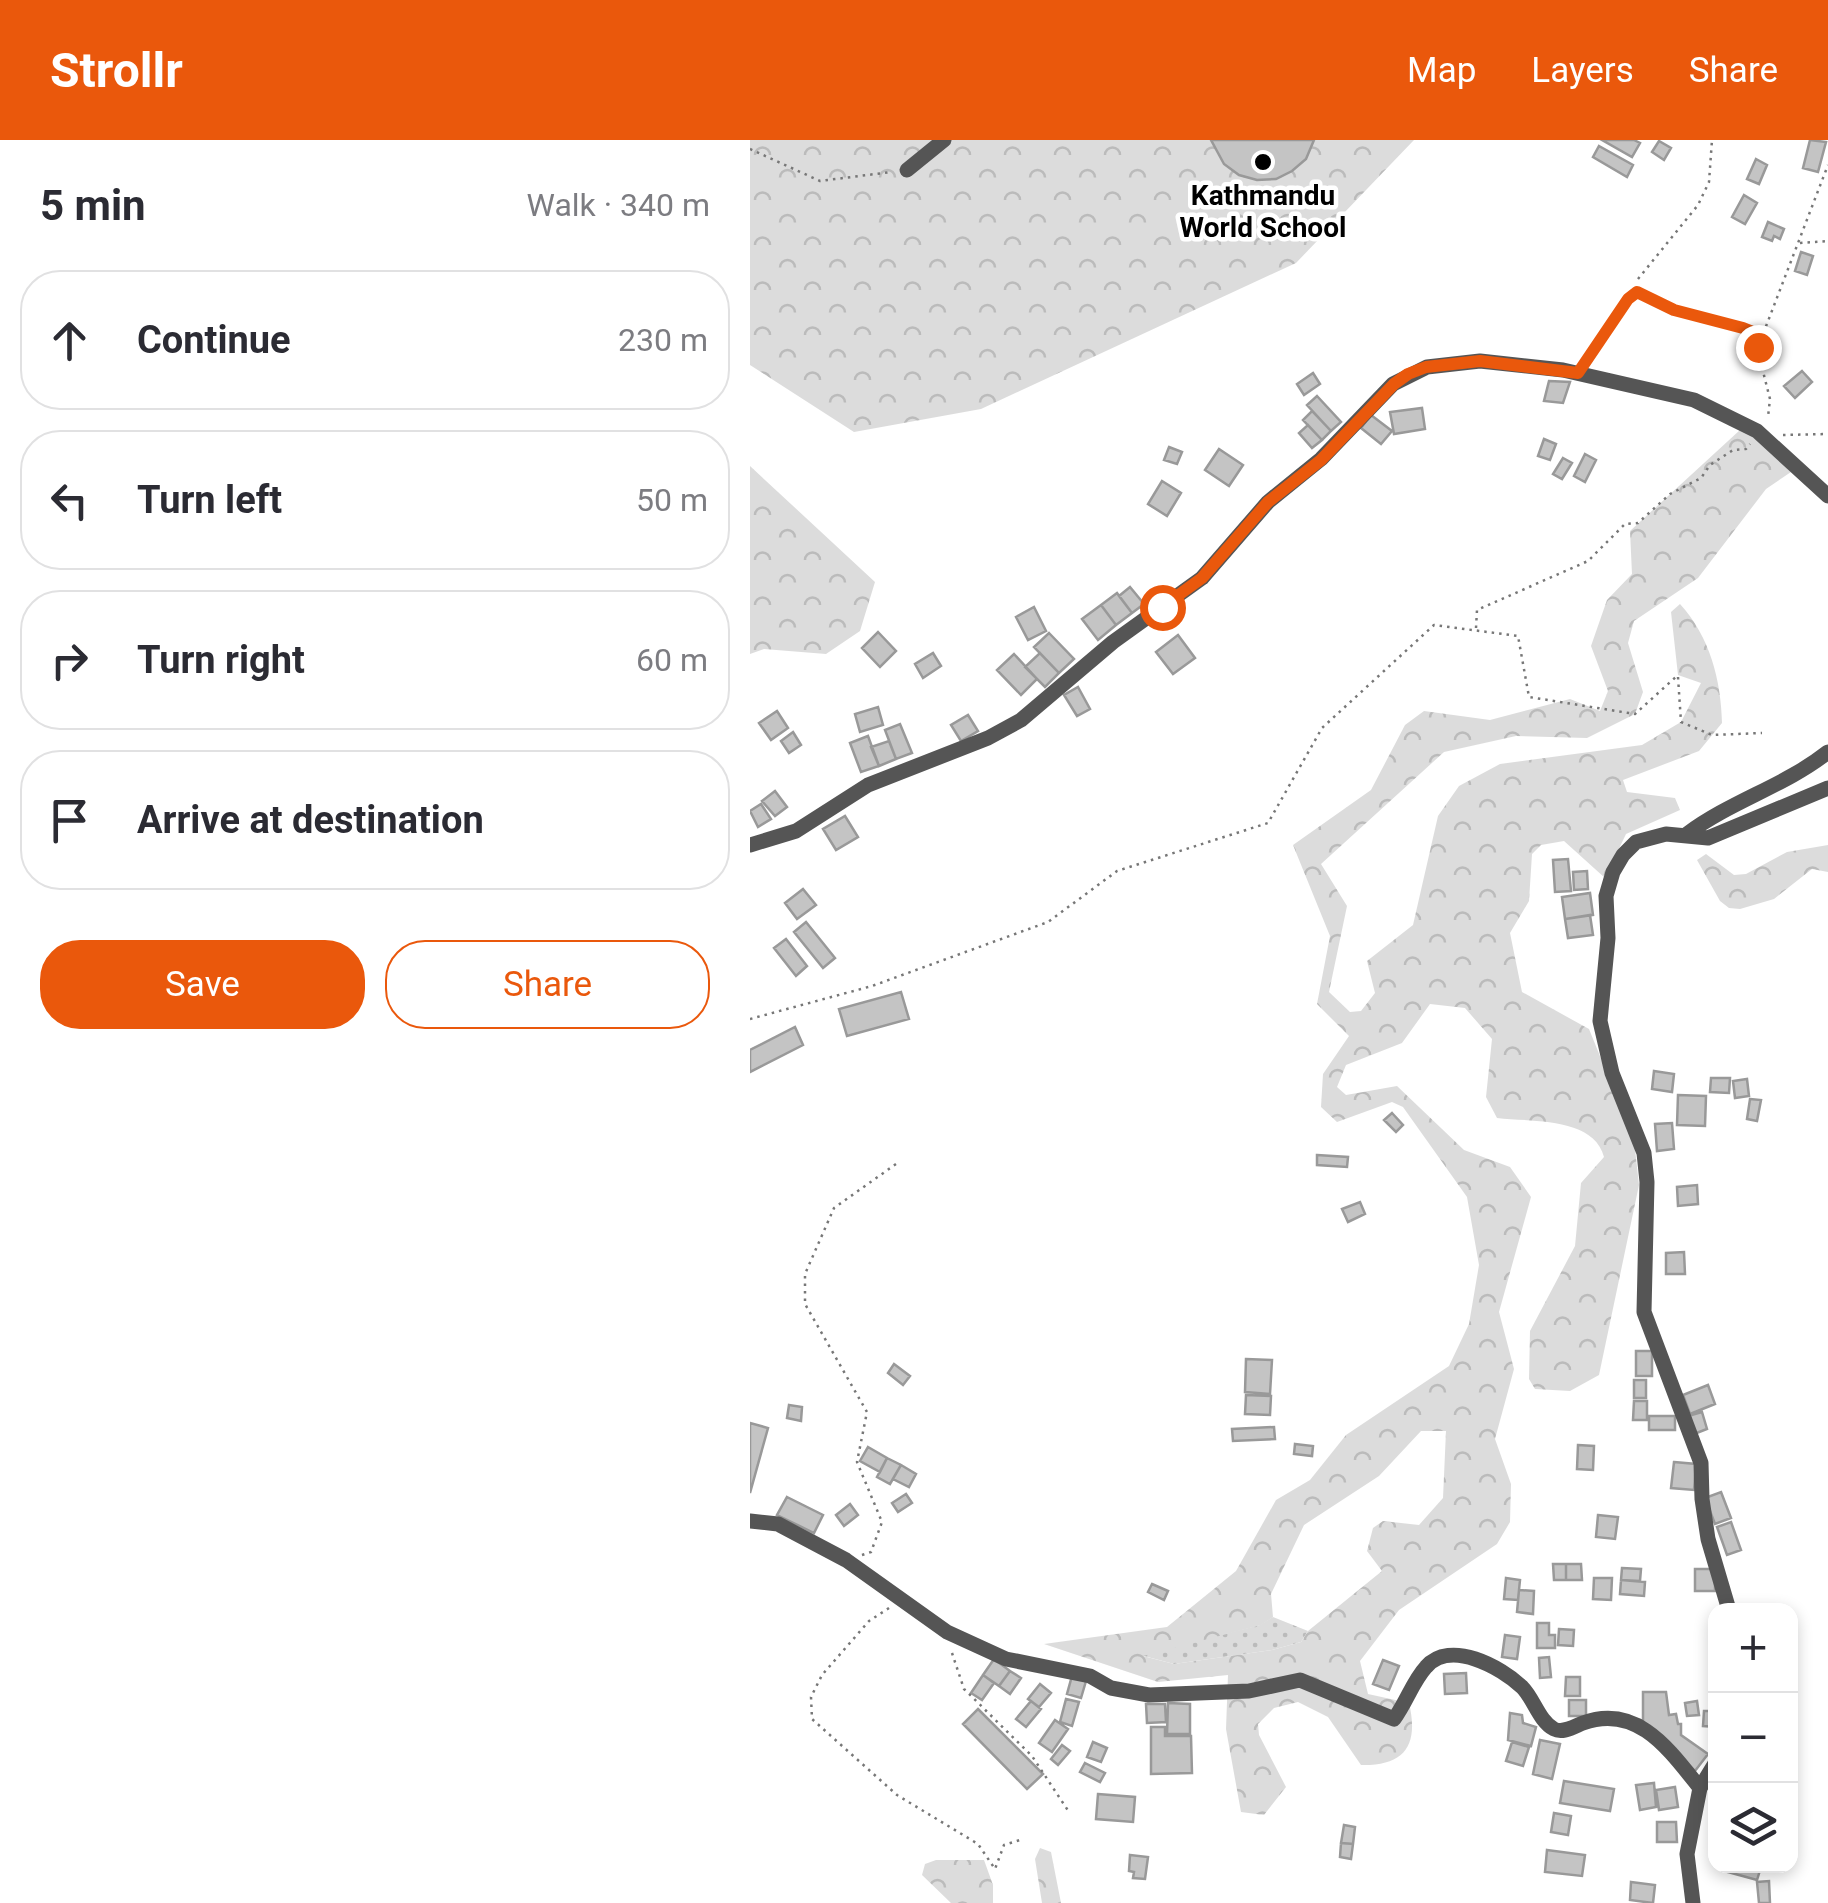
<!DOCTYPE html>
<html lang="en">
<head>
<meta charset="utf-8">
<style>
  :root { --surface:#fff; --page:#f7f7f7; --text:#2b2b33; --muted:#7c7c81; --line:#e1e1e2; --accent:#ea580c }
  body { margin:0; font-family:Roboto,sans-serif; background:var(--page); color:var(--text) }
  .controls { position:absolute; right:30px; bottom:30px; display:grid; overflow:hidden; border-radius:20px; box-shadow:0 5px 15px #0003 }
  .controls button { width:90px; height:90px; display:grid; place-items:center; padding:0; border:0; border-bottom:2px solid var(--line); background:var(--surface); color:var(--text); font:50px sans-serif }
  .stop { position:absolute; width:30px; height:30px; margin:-22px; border:8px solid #ea580c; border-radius:50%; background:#fff }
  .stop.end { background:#ea580c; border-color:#fff; box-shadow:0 2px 10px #0008 }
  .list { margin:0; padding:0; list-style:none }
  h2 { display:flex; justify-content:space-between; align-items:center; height:130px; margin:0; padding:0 40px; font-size:42px }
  h2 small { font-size:32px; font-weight:400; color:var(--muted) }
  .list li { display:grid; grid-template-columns:65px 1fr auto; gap:30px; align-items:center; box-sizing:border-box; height:140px; margin:0 20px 20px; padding:0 20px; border:2px solid var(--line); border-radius:40px }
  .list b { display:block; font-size:38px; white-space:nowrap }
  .list em { font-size:32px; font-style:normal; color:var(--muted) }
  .actions { display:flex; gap:20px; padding:30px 40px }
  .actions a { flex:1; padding:22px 0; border:2px solid var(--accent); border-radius:40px; text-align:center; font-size:35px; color:var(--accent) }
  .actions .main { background:var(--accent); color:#fff }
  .icon { flex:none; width:55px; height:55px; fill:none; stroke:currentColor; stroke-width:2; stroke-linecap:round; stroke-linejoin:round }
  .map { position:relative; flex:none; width:1078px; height:1763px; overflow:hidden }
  header { display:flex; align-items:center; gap:60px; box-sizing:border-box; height:140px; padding:0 50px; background:var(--accent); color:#fff }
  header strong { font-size:48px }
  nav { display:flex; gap:55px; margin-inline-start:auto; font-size:35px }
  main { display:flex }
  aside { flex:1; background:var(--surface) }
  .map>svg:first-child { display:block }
  .grass { fill:url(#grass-dots) }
  .forest { fill:url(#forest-crowns); fill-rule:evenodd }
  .building { fill:#c4c4c4; stroke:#999; stroke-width:2.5 }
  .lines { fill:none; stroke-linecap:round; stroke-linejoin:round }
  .path { stroke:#777; stroke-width:2.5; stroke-dasharray:2.5 5; stroke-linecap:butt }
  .service { stroke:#555; stroke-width:8 }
  .minor { stroke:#555; stroke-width:15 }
  .route { stroke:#ea580c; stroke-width:12 }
  .poi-dot { fill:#000; stroke:#fff; stroke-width:4 }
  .labels { text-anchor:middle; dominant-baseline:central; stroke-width:9; stroke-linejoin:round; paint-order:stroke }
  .poi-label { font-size:28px; font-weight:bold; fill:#000; stroke:#fff }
</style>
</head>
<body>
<header>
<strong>Strollr</strong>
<nav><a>Map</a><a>Layers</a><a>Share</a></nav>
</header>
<main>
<aside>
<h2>5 min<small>Walk · 340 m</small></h2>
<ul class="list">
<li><svg class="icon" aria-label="ahead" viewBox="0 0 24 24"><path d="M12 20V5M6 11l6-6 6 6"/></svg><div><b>Continue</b></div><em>230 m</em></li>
<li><svg class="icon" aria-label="left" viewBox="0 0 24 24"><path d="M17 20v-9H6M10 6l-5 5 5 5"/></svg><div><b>Turn left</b></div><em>50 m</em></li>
<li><svg class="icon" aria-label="right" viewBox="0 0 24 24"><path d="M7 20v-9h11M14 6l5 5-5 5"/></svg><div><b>Turn right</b></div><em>60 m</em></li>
<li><svg class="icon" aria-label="arrive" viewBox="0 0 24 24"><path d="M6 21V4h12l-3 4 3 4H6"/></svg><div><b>Arrive at destination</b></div></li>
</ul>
<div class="actions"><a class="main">Save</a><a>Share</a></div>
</aside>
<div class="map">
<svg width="1078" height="1763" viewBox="0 0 1078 1763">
  <defs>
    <pattern id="grass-dots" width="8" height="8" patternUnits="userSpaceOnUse" patternTransform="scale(2.5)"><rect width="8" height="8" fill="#dcdcdc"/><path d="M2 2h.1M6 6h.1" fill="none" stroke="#bbb" stroke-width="1.8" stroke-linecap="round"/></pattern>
    <pattern id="forest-crowns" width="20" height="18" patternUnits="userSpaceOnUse" patternTransform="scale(2.5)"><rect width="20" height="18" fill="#dcdcdc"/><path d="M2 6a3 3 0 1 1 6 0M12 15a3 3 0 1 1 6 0" fill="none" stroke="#bbb"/></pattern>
  </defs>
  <rect width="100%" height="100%" fill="#fff"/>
  <!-- grass -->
  <path class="grass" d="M523,1477L558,1491L551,1502L522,1510L424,1524L390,1515L510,1485Z"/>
  <!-- forest -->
  <path class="forest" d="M0,0H664L546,123L231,269L104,292L0,225Z
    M990,290L1007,296L1041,332L1016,349L948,438L884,481L878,503L893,552L885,574L837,598L766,596L694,612L571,724L597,766L579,852L600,872L611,871L625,853L617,821L663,785L688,676L709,646L750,624L892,605L931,582L951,543L928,535L921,472L930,464C960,497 971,540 972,583L949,611L873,640L877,652L925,658L930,670L876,694L855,738L814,701L791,705L782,714L779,761L760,793L772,852L839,889L884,1000L889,1045L849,1235L820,1251L785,1249L779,1239L780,1191L825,1106L831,1043L854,1017C844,977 781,982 747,978L736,957L742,899L715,868L680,864L652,903L596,925L587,947L596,955L647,946L714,1010L760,1027L781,1057L749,1172L764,1229L745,1299L761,1344L760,1382L747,1404L649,1470L610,1521L618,1554L659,1563C669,1605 655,1626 611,1625L578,1577L548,1562L524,1568L508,1584L509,1595L536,1647L514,1675L491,1672L476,1589L478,1535L408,1542L294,1504L417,1487L486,1431L526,1360L560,1340L596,1295L699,1226L719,1184L729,1125L717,1057L653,967L642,962L587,982L571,967L573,934L599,896L567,864L580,796L543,705L621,650L655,585L674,571L740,580L820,559L850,571L858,551L841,506L857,460L882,434L880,391ZM671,1291H696L693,1358L669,1385L633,1381L623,1388L617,1411L632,1431L558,1491L551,1502L522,1510L424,1524L393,1516L511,1485L523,1477L521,1454L554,1385L629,1336Z
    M0,326L125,442L110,491L76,514L14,509L0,514Z
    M1078,705V732L1062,729L1024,759L990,769L979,768L970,761L947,720L956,714L984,735L996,734L1037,712Z
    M290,1708L301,1712L311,1763H292L285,1719Z
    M186,1720H234L243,1745V1763H201L172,1735L175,1724Z"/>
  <!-- building -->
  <path class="building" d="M461,0H564L556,19L542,31L526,39L507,40L489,35L474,24Z
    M852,0H884L890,3L882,17Z
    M1060,0L1076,2L1068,32L1053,28Z
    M909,1L921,8L914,20L902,12Z
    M849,6L883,25L877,37L843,17Z
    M1006,19L1017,25L1009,44L997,39Z
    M994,55L1007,63L995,84L982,77Z
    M1018,82L1034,89L1030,99L1024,96L1022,101L1012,97Z
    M1051,112L1063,116L1057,135L1045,131Z
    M1052,231L1062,242L1045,258L1034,246Z
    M563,233L570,244L554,255L547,244Z
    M799,241L820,242L813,263L794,261Z
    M567,256L591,282L581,291L557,265Z
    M672,268L675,289L644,294L640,272Z
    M562,271L581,291L572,300L553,280Z
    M621,275L642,291L631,304L611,288Z
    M558,285L572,300L562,308L549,293Z
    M794,299L806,304L800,320L788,316Z
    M419,307L432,312L427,324L414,320Z
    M469,309L493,325L479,346L455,330Z
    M835,314L846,320L835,342L824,336Z
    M813,318L822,323L812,339L803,334Z
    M412,341L431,353L417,376L398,364Z
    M380,447L394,464L382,473L369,456Z
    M367,453L382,473L366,485L351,465Z
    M351,465L366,485L348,500L332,479Z
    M284,467L296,491L278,500L266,477Z
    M128,492L146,511L130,527L112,508Z
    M299,493L324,519L309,533L284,507Z
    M428,495L445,518L423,534L406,512Z
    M183,513L191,526L173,538L165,524Z
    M290,513L309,533L295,547L275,527Z
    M264,514L287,539L271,555L247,530Z
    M328,547L340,569L327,576L314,555Z
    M128,567L133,585L110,592L105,574Z
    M27,571L38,588L21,600L9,583Z
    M218,575L228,591L211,601L201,585Z
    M150,584L162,613L146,619L135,590Z
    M43,592L51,605L39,613L31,601Z
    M118,596L129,626L111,632L100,603Z
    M139,601L146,619L129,626L121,607Z
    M25,651L37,667L25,676L12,661Z
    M11,664L21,679L8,687L0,671Z
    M95,676L108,697L86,710L73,689Z
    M818,719L821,751L805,752L803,720Z
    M837,731L838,749L824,750L823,732Z
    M53,749L66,765L47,779L35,763Z
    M840,753L843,775L815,779L812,757Z
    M840,775L843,795L818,798L815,779Z
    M56,782L85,818L73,828L44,792Z
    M36,799L57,826L46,836L24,808Z
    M151,852L159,879L97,896L89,869Z
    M45,887L53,905L0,932V910Z
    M904,931L924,934L922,952L902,949Z
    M961,938H980L979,953L960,952Z
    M997,939L999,956L985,958L983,941Z
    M928,955L956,956L955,986L927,985Z
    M1000,959L1011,960L1007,981L997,979Z
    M642,973L653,985L646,992L634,980Z
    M922,983L924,1009L907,1011L905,984Z
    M567,1015L598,1017L597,1027L567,1025Z
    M947,1045L948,1064L928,1066L927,1047Z
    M610,1062L615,1074L598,1082L592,1069Z
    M934,1112L935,1134H916V1113Z
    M886,1211H902V1236H886Z
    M496,1219L522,1220L520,1254L495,1252Z
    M144,1224L160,1236L153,1245L138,1233Z
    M884,1240H896V1258H884Z
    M958,1245L965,1264L940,1274L933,1255Z
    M496,1255L521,1256L520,1275L495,1274Z
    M884,1261H897V1280H883Z
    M39,1265L52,1267L51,1281L37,1278Z
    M952,1272L957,1289L944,1294L938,1276Z
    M899,1276H925V1290H899Z
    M0,1283L18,1288L0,1353Z
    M524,1287L525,1299L483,1301L482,1289Z
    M545,1304L563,1306L562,1316L544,1314Z
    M828,1305L844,1306L843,1330L827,1329Z
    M118,1307L137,1318L130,1332L110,1321Z
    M137,1318L151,1325L140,1344L127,1337Z
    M924,1322L946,1324L944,1350L921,1348Z
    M151,1325L166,1334L159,1347L143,1339Z
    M971,1352L981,1378L965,1384L955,1358Z
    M156,1354L162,1363L148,1372L142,1363Z
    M37,1357L73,1375L64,1393L27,1375Z
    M100,1364L108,1375L94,1386L86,1375Z
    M848,1375L868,1377L865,1399L846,1397Z
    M981,1382L991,1410L977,1415L967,1387Z
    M803,1424H816V1440H804Z
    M816,1424H831L832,1440H816Z
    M872,1428L891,1429L890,1441L871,1440Z
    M945,1429H965V1451H945Z
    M756,1438L770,1440L768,1460L754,1459Z
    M844,1438H862L861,1460L843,1459Z
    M871,1440L895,1442L894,1456L870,1454Z
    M402,1444L418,1451L414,1460L398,1452Z
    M769,1450L784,1451L783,1474L767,1472Z
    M787,1483H799V1495H805V1508H787Z
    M809,1489L824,1490L823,1506L808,1505Z
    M755,1495L770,1497L767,1519L752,1517Z
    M799,1517L801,1537L790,1538L789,1518Z
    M244,1519L260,1531L249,1546L233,1535Z
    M633,1520L649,1526L639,1550L623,1544Z
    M260,1531L271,1538L260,1554L249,1546Z
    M716,1533L717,1553L695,1554L694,1534Z
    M233,1535L244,1543L232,1560L221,1553Z
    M322,1536L336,1541L331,1558L317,1554Z
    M816,1537H830V1556H815Z
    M290,1544L301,1553L289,1567L278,1559Z
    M893,1552H916L919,1575L926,1574L928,1584H931V1595L958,1614L945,1631L893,1582Z
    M316,1559L329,1562L322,1586L310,1582Z
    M819,1560H836V1576H819Z
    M281,1561L291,1569L276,1587L266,1579Z
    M947,1561L949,1575L937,1576L935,1563Z
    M418,1563L440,1564V1594H417Z
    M396,1564H415L416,1582L397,1583Z
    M228,1569L293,1634L277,1649L213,1584Z
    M954,1571H966V1587L953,1586Z
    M760,1573L772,1575L773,1583L786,1587L781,1606L758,1600Z
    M305,1580L318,1589L302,1612L289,1603Z
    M401,1587H415V1596H441L442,1633L401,1634Z
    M790,1600L810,1604L802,1639L783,1634Z
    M343,1602L357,1608L351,1622L337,1617Z
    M762,1602L779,1607L773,1626L756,1621Z
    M312,1605L320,1611L308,1625L301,1619Z
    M335,1623L355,1633L350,1642L330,1632Z
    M814,1641L864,1649L860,1671L810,1663Z
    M904,1643L906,1667L890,1670L886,1645Z
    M925,1647L928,1667L909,1670L906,1650Z
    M348,1654L385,1657L383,1682L346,1679Z
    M804,1673L821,1676L818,1695L801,1692Z
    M907,1682H926L927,1702H907Z
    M594,1685L605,1687L603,1704L591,1703Z
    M591,1703L603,1704L601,1719L590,1717Z
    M797,1710L835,1715L832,1736L795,1732Z
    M380,1715L398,1717L395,1739L383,1738L384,1732L379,1731Z
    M979,1726L1011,1727L1007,1740L978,1732Z
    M1019,1741L1020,1763H1009L1007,1742Z
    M881,1742L905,1745L903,1763L880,1760Z"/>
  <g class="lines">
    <!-- path -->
    <path class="path" d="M0,9L70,41L141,32
      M1050,103L1078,101
      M888,139L948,65L959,42L962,0
      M895,158L924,170L1003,192L1020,259L1018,277
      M1008,199L1015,189L1078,25
      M1033,295L1078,294
      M726,488L727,470L838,421L875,384L888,383L920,354L951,338L960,325L983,310L996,309L1000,304
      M928,537L931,582L962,595L1012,593
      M0,879L122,846L298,782L367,731L518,683L572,588L684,485L768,496L779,557L885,574L928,535
      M112,1415L121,1412L132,1382L107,1322L117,1272L55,1164V1134L84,1068L146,1024
      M139,1468L119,1481L72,1535L61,1557L62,1579L147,1655L228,1704L245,1729L254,1705L273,1699
      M202,1513L214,1549L282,1616L319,1672"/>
    <!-- service -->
    <path class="service" d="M828,233L878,159L887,152"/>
    <!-- minor -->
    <path class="minor" d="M157,30L194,0
      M937,694C981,661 1035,646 1078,612
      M0,705L46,691L118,645L238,598L271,580L363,502L452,438L518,362L571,319L643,244L677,227L730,221L813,230L944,260L1007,291L1078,356
      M0,1381L28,1384L96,1420L197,1492L256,1519L340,1536L361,1548L399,1555L499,1551L550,1540L644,1579C656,1563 663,1541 676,1527C700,1499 751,1527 772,1547C784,1559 789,1581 804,1589C813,1594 825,1586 833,1583C888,1563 920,1611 950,1648
      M979,1470L958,1399L952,1359L951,1323L894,1172L897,1042L894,1013L862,933L850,881L858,798L856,756L863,732L873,715L886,702L916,694L958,698L1078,648
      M943,1763L937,1714L950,1648L966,1622"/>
  </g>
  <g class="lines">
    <!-- route -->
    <path class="route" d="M412,467L452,438L518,362L571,320L644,244L658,234L676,227L730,221L828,233L878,159L887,152L924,170L993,188L1003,192L1008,207"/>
  </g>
  <!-- markers -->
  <circle class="poi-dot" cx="513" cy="22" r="10"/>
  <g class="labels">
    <!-- poi labels -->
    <g class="poi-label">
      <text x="513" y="55">Kathmandu<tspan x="513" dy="32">World School</tspan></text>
    </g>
  </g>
</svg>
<div class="controls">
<button>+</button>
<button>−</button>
<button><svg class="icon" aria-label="layers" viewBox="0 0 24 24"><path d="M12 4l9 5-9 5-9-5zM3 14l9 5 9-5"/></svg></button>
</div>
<div class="stop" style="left:412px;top:467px"></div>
<div class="stop end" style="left:1008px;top:207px"></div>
</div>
</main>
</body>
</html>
